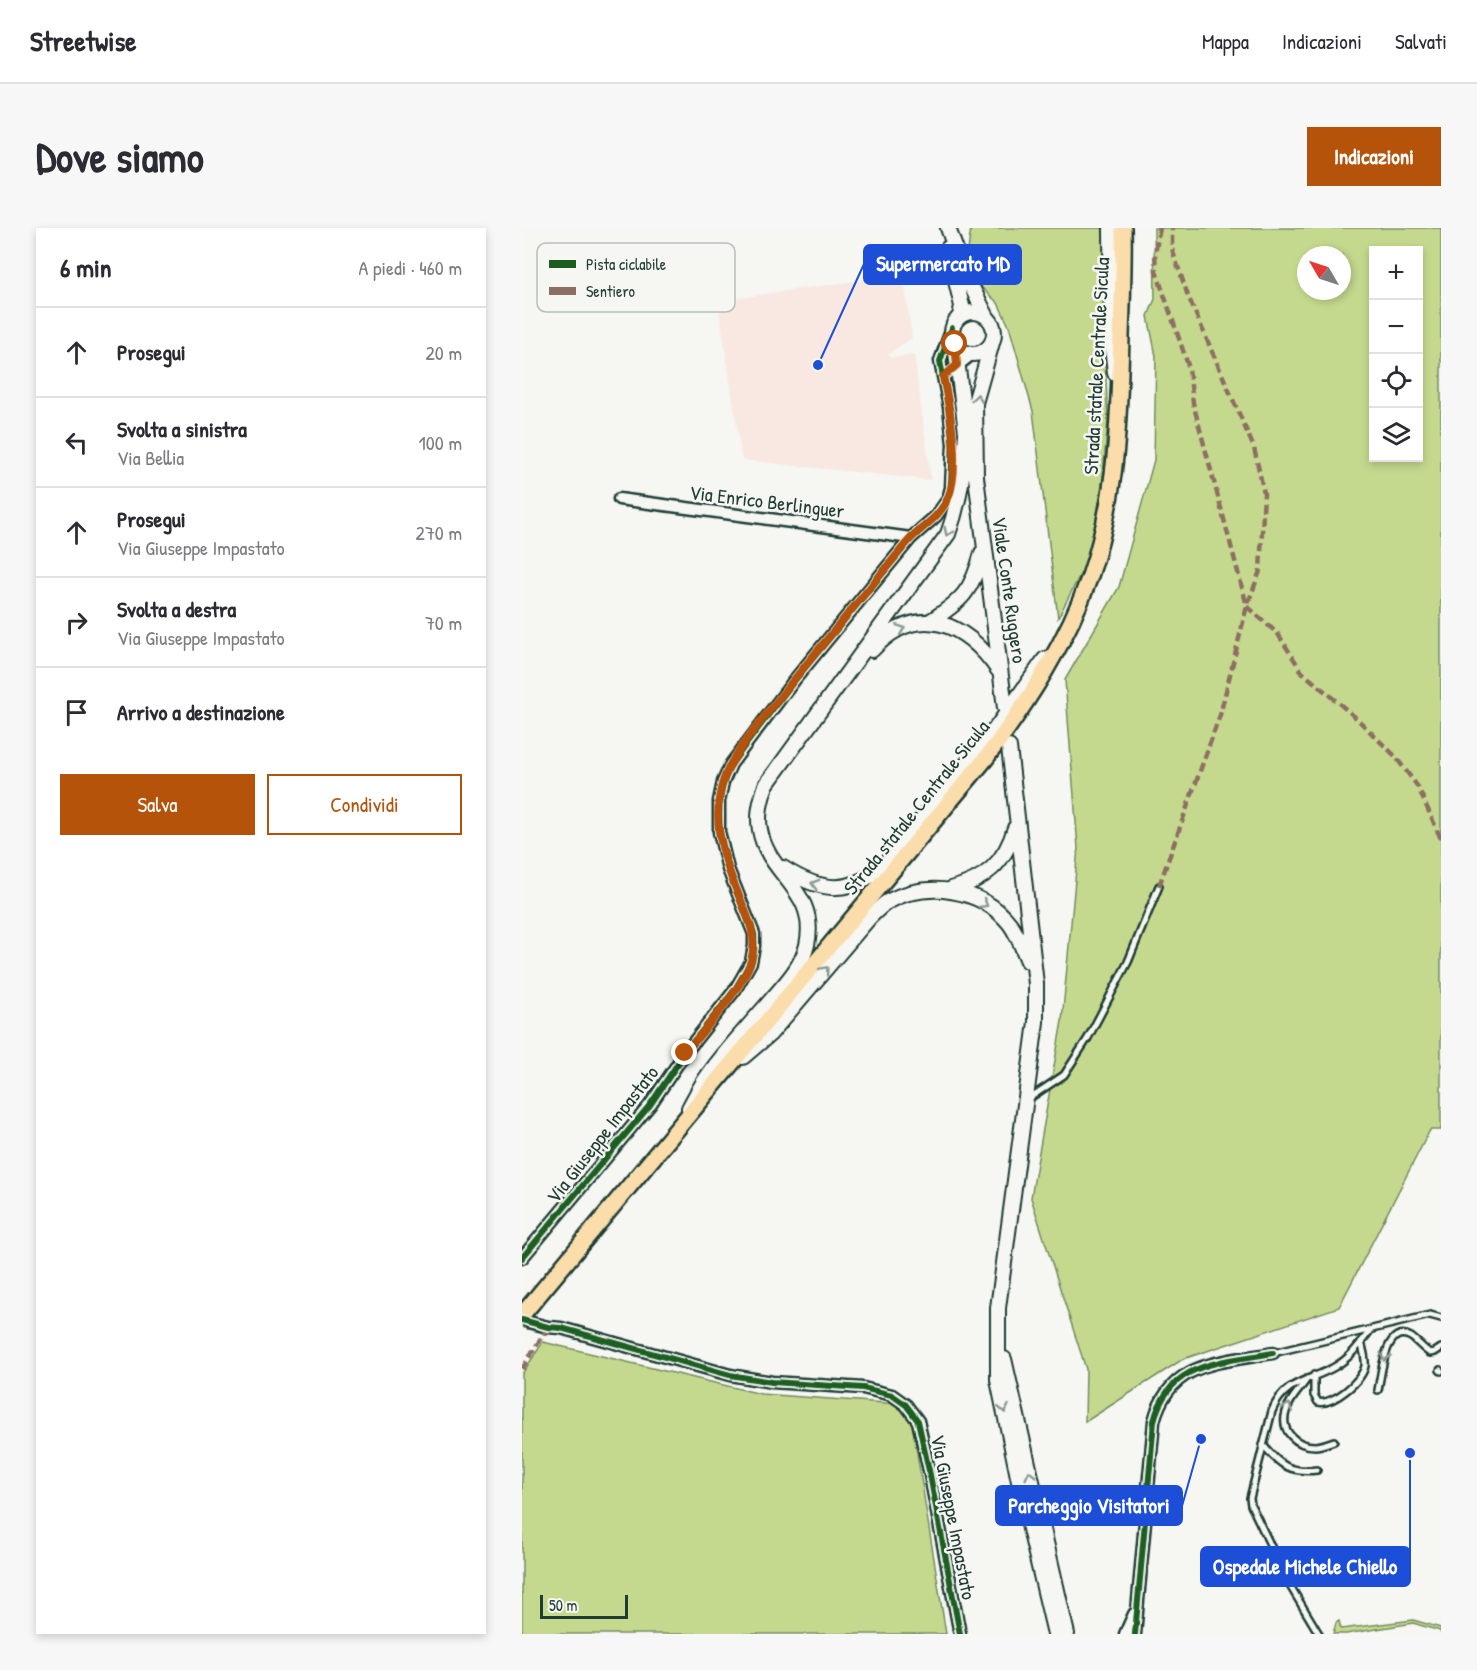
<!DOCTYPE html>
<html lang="it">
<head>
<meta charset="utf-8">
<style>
  :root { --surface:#fff; --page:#f7f7f7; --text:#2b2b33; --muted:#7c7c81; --line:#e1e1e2; --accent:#b45309 }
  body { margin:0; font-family:"Patrick Hand",sans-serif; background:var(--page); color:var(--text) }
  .controls { position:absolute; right:18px; top:18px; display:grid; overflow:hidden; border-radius:0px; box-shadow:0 3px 9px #0003 }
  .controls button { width:54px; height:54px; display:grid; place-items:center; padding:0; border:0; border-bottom:2px solid var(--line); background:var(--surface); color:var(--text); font:30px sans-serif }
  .compass { position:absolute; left:775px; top:18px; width:54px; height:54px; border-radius:50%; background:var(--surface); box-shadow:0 3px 9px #0003; rotate:309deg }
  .scale { position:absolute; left:18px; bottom:15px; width:88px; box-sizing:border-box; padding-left:6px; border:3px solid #1f3d34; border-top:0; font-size:16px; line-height:21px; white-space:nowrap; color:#1f3d34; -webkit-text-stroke:4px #f6f6f2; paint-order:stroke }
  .stop { position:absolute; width:18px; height:18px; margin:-14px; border:4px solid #b45309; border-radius:50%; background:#fff }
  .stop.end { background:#b45309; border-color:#fff; box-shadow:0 2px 6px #0008 }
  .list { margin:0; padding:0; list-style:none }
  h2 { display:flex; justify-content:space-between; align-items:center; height:78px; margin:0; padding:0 24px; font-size:26px }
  h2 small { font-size:20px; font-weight:400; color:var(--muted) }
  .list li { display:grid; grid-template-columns:39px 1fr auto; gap:18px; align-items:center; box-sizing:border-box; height:90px; padding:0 24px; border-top:2px solid var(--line) }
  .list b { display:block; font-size:22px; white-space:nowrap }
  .list p { margin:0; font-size:20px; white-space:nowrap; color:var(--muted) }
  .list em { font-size:20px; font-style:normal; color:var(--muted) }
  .actions { display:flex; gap:12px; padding:18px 24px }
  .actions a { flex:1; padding:14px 0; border:2px solid var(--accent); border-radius:0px; text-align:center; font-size:21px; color:var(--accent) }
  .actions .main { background:var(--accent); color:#fff }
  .icon { flex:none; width:33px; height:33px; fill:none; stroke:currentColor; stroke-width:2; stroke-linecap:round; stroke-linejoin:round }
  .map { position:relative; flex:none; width:919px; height:1406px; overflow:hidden; border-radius:0px }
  header { display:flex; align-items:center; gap:36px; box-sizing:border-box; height:84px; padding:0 30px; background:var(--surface); border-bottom:2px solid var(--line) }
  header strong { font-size:28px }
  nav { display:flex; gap:33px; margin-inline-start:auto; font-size:21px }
  .intro { display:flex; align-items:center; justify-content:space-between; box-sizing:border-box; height:144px; padding:0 36px }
  h1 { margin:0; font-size:42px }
  .button { padding:15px 27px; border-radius:0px; background:var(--accent); color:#fff; font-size:21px; font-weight:700 }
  main { display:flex; gap:36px; padding:0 36px }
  aside { flex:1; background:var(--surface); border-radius:0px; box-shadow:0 3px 9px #0003 }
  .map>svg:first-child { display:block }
  .built { fill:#f9e7e1 }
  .green { fill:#c5d98e; stroke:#728b61; stroke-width:1.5; fill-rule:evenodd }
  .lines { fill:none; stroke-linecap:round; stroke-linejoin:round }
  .lane-casing { stroke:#1f3d34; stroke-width:10 }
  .street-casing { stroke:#1f3d34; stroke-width:15 }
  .secondary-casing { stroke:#1f3d34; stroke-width:18 }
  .primary-casing { stroke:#1f3d34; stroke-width:20 }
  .lane { stroke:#f6f6f2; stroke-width:5 }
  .street { stroke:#f6f6f2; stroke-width:10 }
  .secondary { stroke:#f6f6f2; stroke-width:14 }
  .primary { stroke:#fbddab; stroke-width:15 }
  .quiet { stroke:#8d6e63; stroke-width:4.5; stroke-dasharray:9 4.5; stroke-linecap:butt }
  .cycleway-casing { stroke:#f6f6f2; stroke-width:10 }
  .cycleway { stroke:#1b5e20; stroke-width:6 }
  .oneway { stroke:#8a9a93 }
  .route { stroke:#b45309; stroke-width:8 }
  .labels { text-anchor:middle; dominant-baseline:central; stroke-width:5; stroke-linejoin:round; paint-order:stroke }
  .street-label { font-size:20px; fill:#1f3d34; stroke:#f6f6f2 }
  .key { fill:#f6f6f2; stroke:#b6beb9; stroke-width:1.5 }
  .key-label { font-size:16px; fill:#1f3d34 }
  .leader { fill:none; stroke:#1d4ed8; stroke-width:2 }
  .callout-dot { fill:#1d4ed8; stroke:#f6f6f2; stroke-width:2 }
  .callout { fill:#1d4ed8; stroke:#1d4ed8; stroke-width:2 }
  .callout-label { font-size:21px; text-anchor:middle; font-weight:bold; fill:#fff }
</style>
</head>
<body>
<header>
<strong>Streetwise</strong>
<nav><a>Mappa</a><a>Indicazioni</a><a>Salvati</a></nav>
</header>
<div class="intro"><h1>Dove siamo</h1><a class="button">Indicazioni</a></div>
<main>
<aside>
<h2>6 min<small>A piedi · 460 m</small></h2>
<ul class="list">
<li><svg class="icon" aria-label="ahead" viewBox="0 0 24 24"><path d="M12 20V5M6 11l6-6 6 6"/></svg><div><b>Prosegui</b></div><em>20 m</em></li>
<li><svg class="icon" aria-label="left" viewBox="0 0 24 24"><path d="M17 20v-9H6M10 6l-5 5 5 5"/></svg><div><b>Svolta a sinistra</b><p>Via Bellia</p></div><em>100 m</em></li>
<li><svg class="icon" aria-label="ahead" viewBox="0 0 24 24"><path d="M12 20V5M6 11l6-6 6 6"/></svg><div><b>Prosegui</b><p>Via Giuseppe Impastato</p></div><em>270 m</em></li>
<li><svg class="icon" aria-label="right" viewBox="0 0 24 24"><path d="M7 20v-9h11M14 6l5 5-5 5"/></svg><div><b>Svolta a destra</b><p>Via Giuseppe Impastato</p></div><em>70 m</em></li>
<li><svg class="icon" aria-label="arrive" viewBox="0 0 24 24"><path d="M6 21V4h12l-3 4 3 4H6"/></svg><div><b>Arrivo a destinazione</b></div></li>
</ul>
<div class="actions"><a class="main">Salva</a><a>Condividi</a></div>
</aside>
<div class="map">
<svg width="919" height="1406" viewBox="0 0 919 1406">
  <rect width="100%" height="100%" fill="#f6f6f2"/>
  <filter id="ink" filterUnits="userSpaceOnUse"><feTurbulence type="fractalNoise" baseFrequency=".0167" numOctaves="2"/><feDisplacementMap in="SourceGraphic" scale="12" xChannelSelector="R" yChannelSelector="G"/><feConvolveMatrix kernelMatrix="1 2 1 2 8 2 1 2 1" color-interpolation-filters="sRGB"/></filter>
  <g filter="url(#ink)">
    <!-- built -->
    <path class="built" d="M381,46L390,110L366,126L368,130L392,127L409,252L220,232L196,73Z"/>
    <!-- green -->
    <path class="green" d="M449,0H590L592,13L582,110L586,192L580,257L568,327L536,390L511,183L487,98L476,75L460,60L446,22Z
      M632,0H919V902H908L817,1079L661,1131L563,1194L564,1141L509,970L540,793L556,620L543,452L597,359L632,232L634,128L626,88L633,71ZM852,22H896V230H852ZM784,27H820V63H784Z
      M21,1114L239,1166L377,1176L390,1194L424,1406H0V1146Z
      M891,1392L919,1400V1406L918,1403L891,1395L824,1406H811L814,1395L817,1393L819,1401Z"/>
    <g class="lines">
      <defs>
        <path id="lane" d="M506,871L542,847L566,810L606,734L637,658
          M751,1125L908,1087L919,1090
          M918,1142L919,1143
          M792,1147V1167L796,1174C810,1178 840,1153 843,1138C844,1131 841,1121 839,1114
          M785,1151C778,1162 767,1171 764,1184C758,1203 774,1218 793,1218C799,1218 806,1215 812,1213
          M856,1162C859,1149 863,1094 889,1109C896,1114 901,1121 908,1125L913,1124L919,1120
          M741,1217C758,1237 767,1245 795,1242
          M797,1406L767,1356L729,1277L728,1270L750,1183C763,1151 788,1154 814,1138C828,1130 837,1117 847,1104"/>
        <path id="street" d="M421,149L450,126
          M97,271L389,310
          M0,1030L128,877L163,825L213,762L229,734L232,718V706L206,641L197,604V573L201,554L209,536L274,450L389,310L414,288L426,271L429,260L431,216L427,179L418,133L430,100
          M6,1094L26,1099L39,1100L208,1147L250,1154L341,1160L370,1167L384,1177L396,1193L408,1247L438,1406
          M603,1406L612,1386
          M613,1406L632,1193C648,1132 699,1135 751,1125"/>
        <path id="secondary" d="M426,0L441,42L465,89
          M589,0L590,118L593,145
          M426,20L440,78L438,88
          M430 105a21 21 0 1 1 42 0a21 21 0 1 1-42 0Z
          M471,111L453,175L454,249L483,480
          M433,116L445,212
          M407,394C440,373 450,363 460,325
          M350,422C396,372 444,395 477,443
          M487,519L514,756V794L476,1080V1152L499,1263L533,1406
          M261,640C300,665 330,668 365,634L474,500L523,431
          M429,661C463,652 483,635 493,600
          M221,829L248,806L348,689C353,684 359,678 365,674C404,653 459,659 488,696C496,707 501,721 506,733
          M167,880C172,871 177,861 183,852C202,823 228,797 250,771C264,755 280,738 285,717C297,662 246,648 238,602C235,586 239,572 244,557L426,306C438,273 442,241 444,206
          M482,1131L545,1406"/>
        <path id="primary" d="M0,1087L464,530C506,474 545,414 568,348C595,269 597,192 599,109C600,73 602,36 601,0"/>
      </defs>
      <!-- lane casing -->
      <use href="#lane" class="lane-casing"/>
      <!-- street casing -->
      <use href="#street" class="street-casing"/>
      <!-- secondary casing -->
      <use href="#secondary" class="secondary-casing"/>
      <!-- primary casing -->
      <use href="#primary" class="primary-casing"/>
      <!-- lane -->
      <use href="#lane" class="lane"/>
      <!-- street -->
      <use href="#street" class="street"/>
      <!-- secondary -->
      <use href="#secondary" class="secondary"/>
      <!-- primary -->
      <use href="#primary" class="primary"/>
      <!-- quiet -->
      <path class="quiet" d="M638,0L633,26L634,43L667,140L671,175L725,378L756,406L780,444L833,489L873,528L896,559L919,611
        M637,658L698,487L725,378L738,343L742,265L732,220L666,68L650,21V0
        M0,1141L26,1099"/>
      <defs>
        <path id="cycleway" d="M0,1030L128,877L163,825L213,762L229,734L232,718V706L206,641L197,604V573L201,554L209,536L274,450L389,310L414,288L426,271L429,260L431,216L427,179L418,133L430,100
          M0,1092L26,1099L39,1100L208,1147L250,1154L341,1160L370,1167L384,1177L396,1193L408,1247L438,1406
          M613,1406L632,1193C648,1132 699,1135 751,1125"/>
      </defs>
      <!-- cycleway casing -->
      <use href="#cycleway" class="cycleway-casing"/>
      <!-- cycleway -->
      <use href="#cycleway" class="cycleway"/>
    </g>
    <!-- one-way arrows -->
    <defs><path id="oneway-chevron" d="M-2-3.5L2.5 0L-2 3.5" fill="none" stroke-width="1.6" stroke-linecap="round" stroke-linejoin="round" transform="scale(1.5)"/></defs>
    <g class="oneway">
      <use href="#oneway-chevron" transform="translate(455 170) rotate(-82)"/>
      <use href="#oneway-chevron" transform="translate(426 304) rotate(117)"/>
      <use href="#oneway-chevron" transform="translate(379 401) rotate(-21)"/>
      <use href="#oneway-chevron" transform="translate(293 656) rotate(-164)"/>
      <use href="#oneway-chevron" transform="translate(462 676) rotate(30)"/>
      <use href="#oneway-chevron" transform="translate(303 742) rotate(-50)"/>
      <use href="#oneway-chevron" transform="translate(863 1129) rotate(103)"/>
      <use href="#oneway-chevron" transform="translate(766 1179) rotate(-68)"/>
      <use href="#oneway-chevron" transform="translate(482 1181) rotate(79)"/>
      <use href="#oneway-chevron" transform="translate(508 1247) rotate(-103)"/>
    </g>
  </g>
  <g class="lines" filter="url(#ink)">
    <!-- route -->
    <path class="route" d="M163,825C183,800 220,762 229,733C236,709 226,689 217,668C199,626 185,580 208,537C223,511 244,487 262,464C302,414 343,366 383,317C396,301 418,290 426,270C439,240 428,181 421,149L435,137L433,116"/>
  </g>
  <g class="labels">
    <!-- street labels -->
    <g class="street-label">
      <text transform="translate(574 138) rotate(-87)">Strada statale Centrale Sicula</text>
      <text transform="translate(245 273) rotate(7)">Via Enrico Berlinguer</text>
      <text transform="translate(488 362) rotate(82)">Viale Conte Ruggero</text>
      <text transform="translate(394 579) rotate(-51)">Strada statale Centrale Sicula</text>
      <text transform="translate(80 906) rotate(-52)">Via Giuseppe Impastato</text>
      <text transform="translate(432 1289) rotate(79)">Via Giuseppe Impastato</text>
    </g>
  </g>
  <!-- legend -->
  <rect x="15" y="15" width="198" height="69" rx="9" class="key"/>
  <rect x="27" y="32" width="27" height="8" fill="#1b5e20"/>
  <rect x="27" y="59" width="27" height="8" fill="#8d6e63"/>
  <g class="key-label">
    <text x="64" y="42">Pista ciclabile</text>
    <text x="64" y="69">Sentiero</text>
  </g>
  <!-- callouts -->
  <path class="leader" d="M296 137L342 36M679 1211L660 1278M888 1225L888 1338"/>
  <g class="callout-dot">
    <circle cx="296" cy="137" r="6"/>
    <circle cx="679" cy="1211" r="6"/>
    <circle cx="888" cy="1225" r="6"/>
  </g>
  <g class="callout">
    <rect x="342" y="17" width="157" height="39" rx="6"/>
    <rect x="474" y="1258" width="186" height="39" rx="6"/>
    <rect x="679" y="1319" width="209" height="39" rx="6"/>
  </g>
  <g class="callout-label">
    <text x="421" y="43">Supermercato MD</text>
    <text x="567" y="1285">Parcheggio Visitatori</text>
    <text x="783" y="1346">Ospedale Michele Chiello</text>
  </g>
</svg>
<div class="controls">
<button>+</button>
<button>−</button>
<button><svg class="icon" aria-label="locate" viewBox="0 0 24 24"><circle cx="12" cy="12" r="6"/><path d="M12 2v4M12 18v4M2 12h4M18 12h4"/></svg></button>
<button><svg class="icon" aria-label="layers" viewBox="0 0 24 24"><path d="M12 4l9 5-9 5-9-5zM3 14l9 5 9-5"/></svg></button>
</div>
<svg class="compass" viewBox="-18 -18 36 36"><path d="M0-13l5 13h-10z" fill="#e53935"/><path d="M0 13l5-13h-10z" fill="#7c7c81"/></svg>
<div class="scale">50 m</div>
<div class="stop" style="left:433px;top:116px"></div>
<div class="stop end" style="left:163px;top:825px"></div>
</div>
</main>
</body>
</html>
